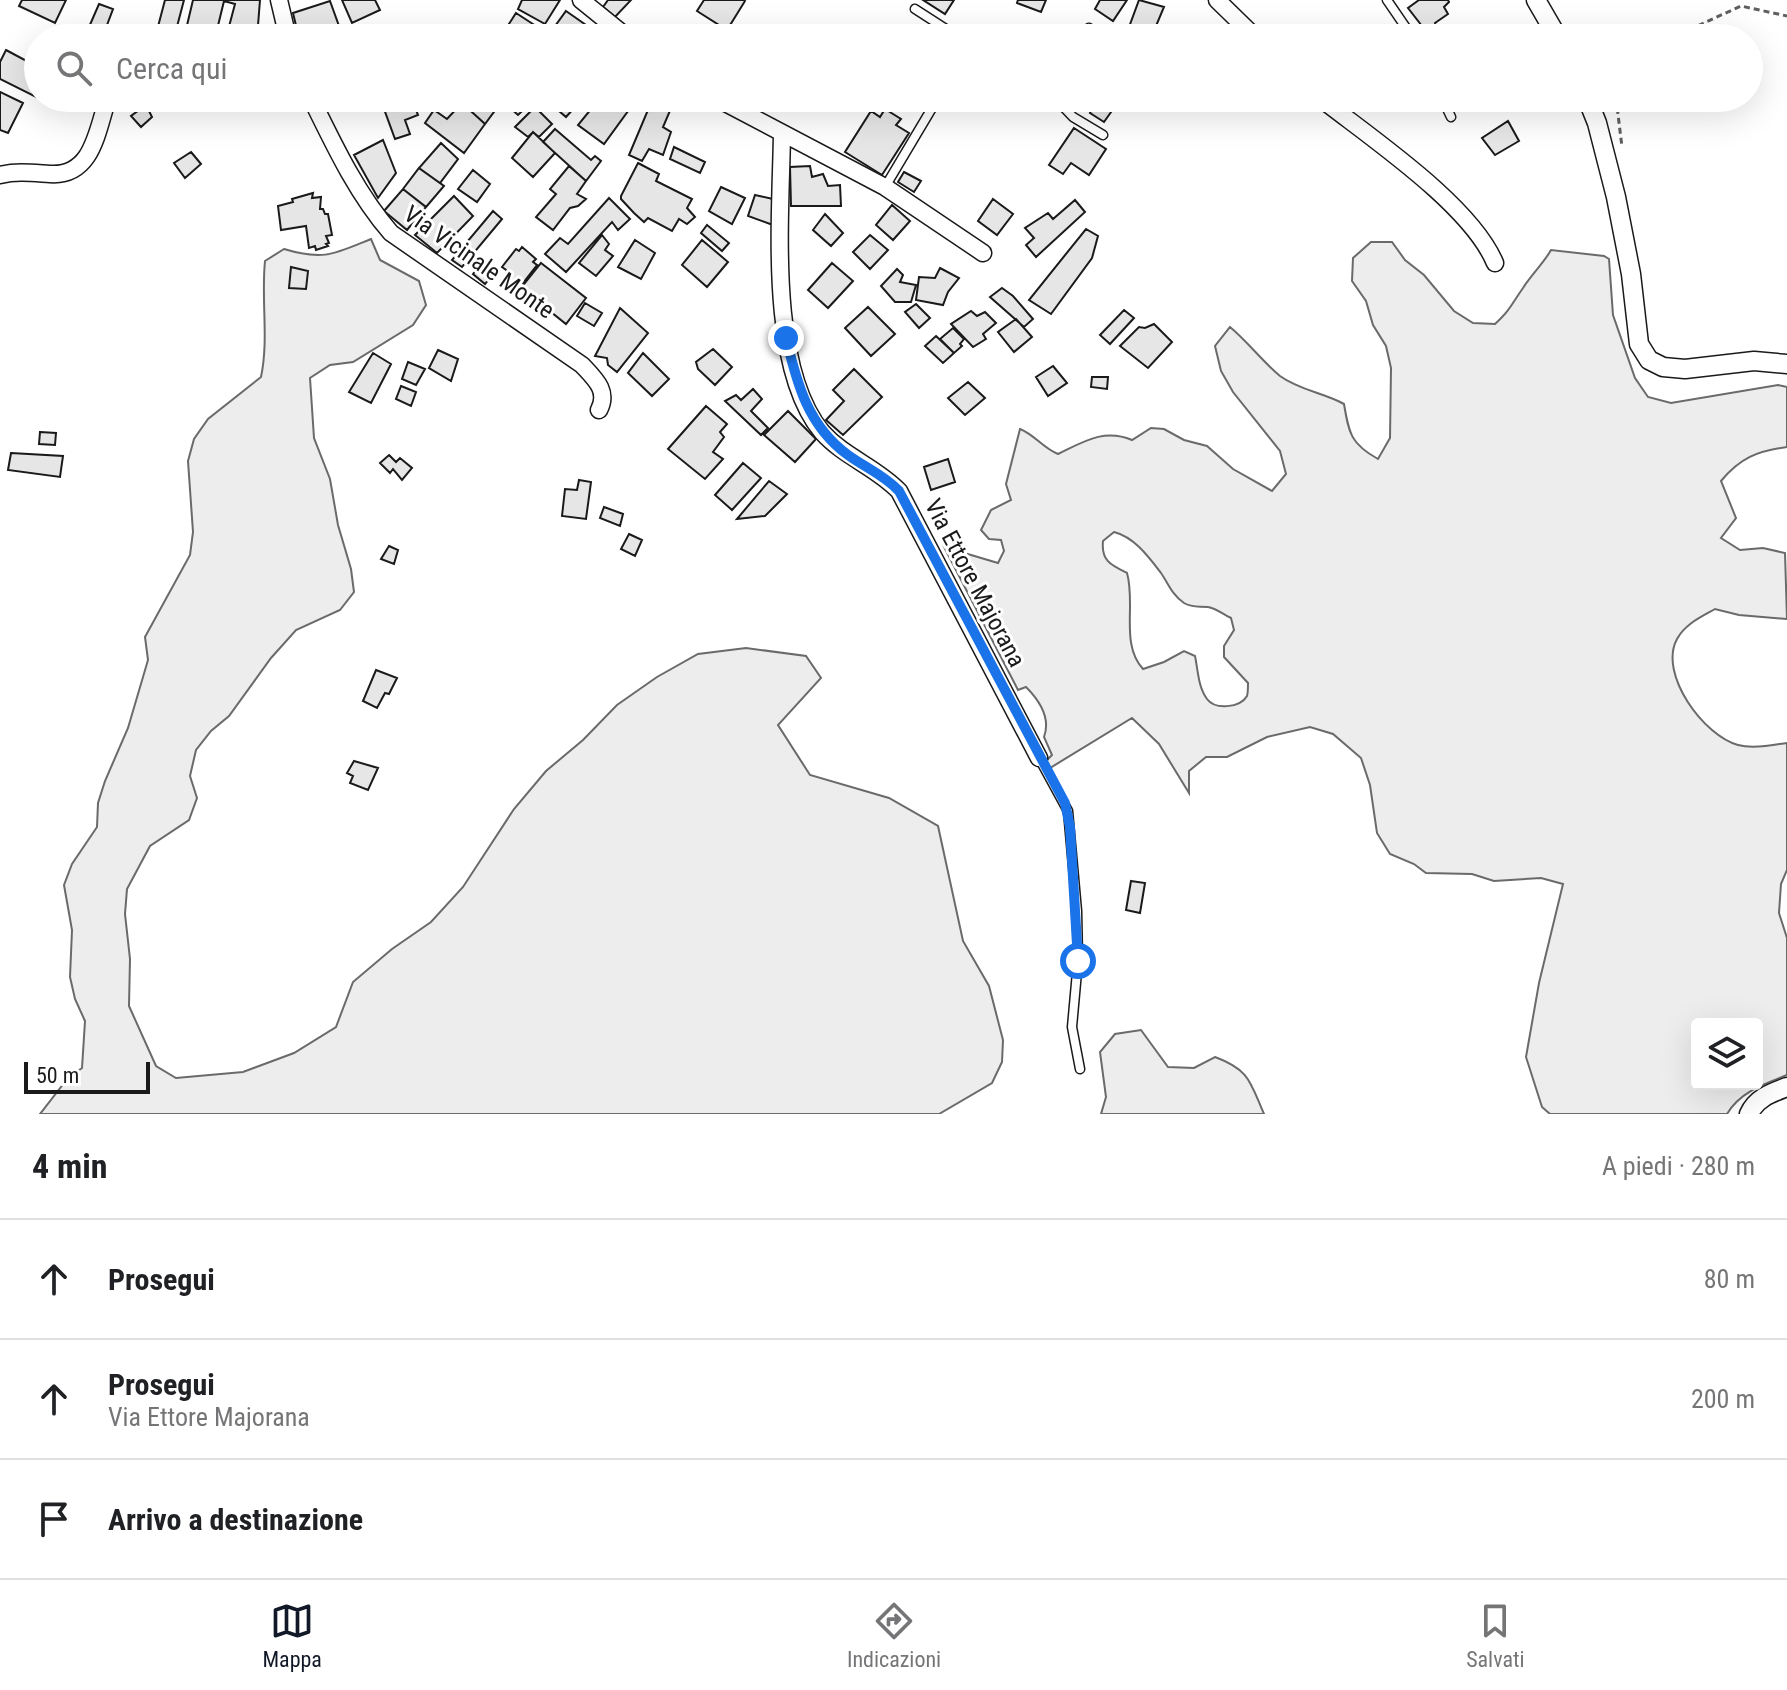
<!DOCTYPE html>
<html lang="it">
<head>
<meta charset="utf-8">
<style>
  :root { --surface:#fff; --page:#f6f6f6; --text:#202124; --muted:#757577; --line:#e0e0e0; --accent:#111827 }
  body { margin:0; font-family:"Roboto Condensed",sans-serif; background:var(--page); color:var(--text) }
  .controls { position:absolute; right:24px; bottom:24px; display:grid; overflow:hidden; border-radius:8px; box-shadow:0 8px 32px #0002 }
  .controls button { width:72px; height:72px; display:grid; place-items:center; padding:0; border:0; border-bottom:2px solid var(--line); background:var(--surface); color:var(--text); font:40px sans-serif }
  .scale { position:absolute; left:24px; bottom:20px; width:126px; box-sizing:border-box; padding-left:8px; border:4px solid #1a1a1a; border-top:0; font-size:22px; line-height:28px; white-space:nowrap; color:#1a1a1a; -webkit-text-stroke:6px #fff; paint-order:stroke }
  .stop { position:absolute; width:24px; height:24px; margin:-18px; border:6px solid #1a73e8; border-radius:50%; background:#fff }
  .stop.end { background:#1a73e8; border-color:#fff; box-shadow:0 2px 8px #0008 }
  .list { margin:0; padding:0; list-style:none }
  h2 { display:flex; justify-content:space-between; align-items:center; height:104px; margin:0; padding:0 32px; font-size:34px }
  h2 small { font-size:26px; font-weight:400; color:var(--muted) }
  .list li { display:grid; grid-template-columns:52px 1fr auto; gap:24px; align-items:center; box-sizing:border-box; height:120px; padding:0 32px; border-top:2px solid var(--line) }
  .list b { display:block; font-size:30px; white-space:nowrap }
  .list p { margin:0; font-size:26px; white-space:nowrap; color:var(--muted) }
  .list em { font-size:26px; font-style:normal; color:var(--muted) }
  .icon { flex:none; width:44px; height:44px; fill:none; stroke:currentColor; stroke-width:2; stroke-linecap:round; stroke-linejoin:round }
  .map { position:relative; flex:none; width:1787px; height:1114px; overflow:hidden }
  .search { position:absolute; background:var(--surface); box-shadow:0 8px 32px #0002; left:24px; right:24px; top:24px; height:88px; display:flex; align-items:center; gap:20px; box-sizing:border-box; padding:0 28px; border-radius:44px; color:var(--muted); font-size:30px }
  .sheet { height:464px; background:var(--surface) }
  nav { display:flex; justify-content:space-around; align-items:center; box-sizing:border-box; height:112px; border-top:2px solid var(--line); background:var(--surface); font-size:22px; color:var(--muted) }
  nav a { display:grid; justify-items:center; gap:4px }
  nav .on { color:var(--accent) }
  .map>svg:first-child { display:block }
  .green { fill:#ededed; stroke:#6a6a6a; stroke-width:2; fill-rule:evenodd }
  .building { fill:#e6e6e6; stroke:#1a1a1a; stroke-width:2 }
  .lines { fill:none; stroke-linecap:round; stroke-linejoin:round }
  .service-casing { stroke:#1a1a1a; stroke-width:11 }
  .minor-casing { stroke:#1a1a1a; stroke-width:19 }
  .tertiary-casing { stroke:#1a1a1a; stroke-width:21 }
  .path { stroke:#5f5f5f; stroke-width:3; stroke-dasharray:6 4; stroke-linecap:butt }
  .service { stroke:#fff; stroke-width:8 }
  .minor { stroke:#fff; stroke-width:16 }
  .tertiary { stroke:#fff; stroke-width:18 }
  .route { stroke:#1a73e8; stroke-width:10 }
  .labels { text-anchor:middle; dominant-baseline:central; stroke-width:6; stroke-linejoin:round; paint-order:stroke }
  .street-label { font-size:24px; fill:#1a1a1a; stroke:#fff }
</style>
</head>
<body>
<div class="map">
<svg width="1787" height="1114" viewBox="0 0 1787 1114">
  <rect width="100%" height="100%" fill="#fff"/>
  <!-- green -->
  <path class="green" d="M371,239L380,260L419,281L426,305L413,325L353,362L330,365L310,378L314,438L330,479L338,525L351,569L354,592L340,610L296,630L271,658L229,716L211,731L196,750L190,776L197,798L189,820L150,846L127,889L125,914L130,959L129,1006L156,1066L176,1078L243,1072L294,1053L336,1027L353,982L392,949L431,922L463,887L514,809L546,771L583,740L617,705L657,677L698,654L746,648L806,656L821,678L778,725L810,775L889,798L938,826L963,941L989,986L1003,1040L1002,1062L992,1083L939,1114H40L68,1078L82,1068L85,1021L75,999L70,977L72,930L64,885L72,864L97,827L98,803L105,781L128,728L148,660L145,637L190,555L193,532L188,461L194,439L208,419L261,377C269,339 261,300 265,261L284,249C324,261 334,254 371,239Z
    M1371,242H1392L1405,260L1424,275L1454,311L1473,323L1495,324C1511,309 1511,305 1523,288C1531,275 1543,264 1551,250L1604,256L1609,259L1613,315L1635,378L1648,397L1671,403L1778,385L1787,387V447C1757,451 1740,458 1721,481L1736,518L1721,538L1740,550L1763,548L1785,553L1787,619L1739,615L1715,609C1701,617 1685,624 1677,639C1658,674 1704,736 1738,745C1753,749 1772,745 1787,743V870L1781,884L1779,913L1787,938V1075C1764,1084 1740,1092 1727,1114H1550L1542,1107L1526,1057L1539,983L1563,884L1541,878L1494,881L1472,874L1426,873L1414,864L1390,854L1377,833L1370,785L1361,758L1333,734L1310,727L1267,737L1227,757H1206L1189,771V793L1159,744L1132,718L1050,768L1046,761L1052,755L1044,737C1051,718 1039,700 1026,687L1018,690L944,547L998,563L1004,551L1001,540L989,539L981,530L991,510L1011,500L1006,484L1020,429C1035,435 1043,448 1058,454C1083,442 1104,428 1132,440L1151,428L1164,429L1184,440L1207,446L1233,469L1272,491L1286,474L1280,451L1233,392L1221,371L1215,346L1230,327C1248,342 1262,361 1280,376C1299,390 1324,393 1344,404C1349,434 1351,444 1378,459L1390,438L1391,368L1386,346L1373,325L1366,301L1352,281L1353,258ZM1114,532C1134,537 1148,556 1161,573C1168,583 1172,595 1184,603C1192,608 1199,606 1208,607C1216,608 1224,615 1231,618L1234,630L1224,646V657L1248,683C1248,686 1248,693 1247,696C1240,708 1215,710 1207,699C1198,687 1198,670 1195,656L1184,651L1164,662L1143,669C1120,644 1136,604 1127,573C1111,565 1101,561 1103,541ZM1697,1024H1757V1084H1697Z
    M1141,1030L1168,1067L1194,1068L1215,1057C1250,1070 1250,1082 1264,1114H1101L1106,1097L1100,1052L1115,1034Z"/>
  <!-- building -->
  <path class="building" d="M22,0H66L55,23L19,6Z
    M165,0H184L174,38H155Z
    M193,0H260L257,38H226L235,4L224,1L215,38H184Z
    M342,0H375L380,10L352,23Z
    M522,0H560L545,24L518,9Z
    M608,0H631L615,17L603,7Z
    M704,0H744L745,1L727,30L697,11Z
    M923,0H954L945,14Z
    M1018,0H1046L1041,12L1017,3Z
    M1100,0H1127L1113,21L1095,9Z
    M1139,0L1164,7L1151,38H1125Z
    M1419,0H1448L1449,2L1444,7L1448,14L1435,23L1438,29L1429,35L1408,8Z
    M330,1L339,26L313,38H299L293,13Z
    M99,4L113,9L104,33L89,27Z
    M566,11L596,32L602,38H556L550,33Z
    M516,13L539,28L533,38H500Z
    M6,50L38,67V98L0,79V62Z
    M0,92L23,103L8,133L0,130Z
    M380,98L412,100L418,115L405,120L410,134L395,139Z
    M466,98H499L502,101L485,124L462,103Z
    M499,98H536L518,115Z
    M544,98H583L566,117Z
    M600,98H618L631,107L604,144L578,125Z
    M653,98H687L682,110Z
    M653,98L672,106L663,127L671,132L663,155L649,149L642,161L629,155Z
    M1084,98H1121L1104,122L1090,113L1095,105Z
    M462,103L485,124L464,153L425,123L434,110L447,119Z
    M146,105L152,117L141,127L131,116Z
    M535,107L552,124L539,137L533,132L528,137L515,127Z
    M885,109L901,119L896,125L909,133L882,175L845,152L871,111L880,117Z
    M1508,121L1519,141L1495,155L1482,138Z
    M1074,128L1106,149L1089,175L1071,163L1063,174L1049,165Z
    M555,129L591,160L595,156L601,161L586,181L543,142Z
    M533,132L555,153L533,177L512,158Z
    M383,140L396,173L378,198L354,155Z
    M441,143L458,159L440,183L419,168Z
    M674,147L705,162L700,173L670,159Z
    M191,152L201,164L185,178L174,163Z
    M638,163L659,174L656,181L692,199L687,208L695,217L687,224L679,219L672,231L648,218L644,222L634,213L621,199V196Z
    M569,166L586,181L577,194L586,199L578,206L570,208L553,230L536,217L556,194L550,189Z
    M810,166L812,177L823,174L828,186L840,185L841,206H791L790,167Z
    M419,168L444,186L426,207L403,189Z
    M473,170L490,184L477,202L458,189Z
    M904,172L921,181L914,192L898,182Z
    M721,187L745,198L732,224L709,211Z
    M403,189L426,207L407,230L384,211Z
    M313,193L312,198L321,197L320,209H323L325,214H328L332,235L326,236L329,243L326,244L328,246L316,250L315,246L309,248L306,226L281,230L278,206L293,202L292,199Z
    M755,195L773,199V225L748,216Z
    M454,196L473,216L437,253L415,235Z
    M609,198L630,219L618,230L612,222L566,272L545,254L560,238L568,244Z
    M993,199L1013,214L997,235L978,221Z
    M1075,200L1085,212L1036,257L1026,245L1034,238L1025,228L1048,213L1053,219Z
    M892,205L910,221L893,240L876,225Z
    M493,211L502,219L462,267L452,260Z
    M825,214L843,233L831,246L813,230Z
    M707,225L729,243L722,251L701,233Z
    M1086,229L1098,236L1092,258L1051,314L1029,300Z
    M602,235L609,244L605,250L613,256L596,276L579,263Z
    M870,235L888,250L870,269L853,252Z
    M635,240L655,253L641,279L618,267Z
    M702,240L728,262L707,287L682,265Z
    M522,247L536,259L533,262L537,265L523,283L519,280L517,283L506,275L509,272L502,267L516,249L519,251Z
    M541,263L586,298L566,324L521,288Z
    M832,263L853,281L828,308L808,290Z
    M481,264L493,274L485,284L473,274Z
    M291,267L308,271L306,289L289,288Z
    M940,268L959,278L948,292L943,305L916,300L919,277L935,278Z
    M897,269L903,275L900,282L916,285L911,302H895L881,286Z
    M1002,288L1013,296L1033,319L1024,327L990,297Z
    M585,303L602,313L594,326L577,316Z
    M916,304L930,318L919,328L905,312Z
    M868,307L895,334L871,356L845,328Z
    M620,308L648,333L617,372L608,365L607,358L595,356Z
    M1124,310L1134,318L1110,344L1100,335Z
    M971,311L977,316L985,312L996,323L983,334L986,339L973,347L951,324Z
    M1016,319L1032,337L1014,352L998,332Z
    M1154,324L1172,342L1148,368L1120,346L1139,327L1145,328Z
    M953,328L964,339L960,344L962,346L954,353L940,339Z
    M936,336L954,353L943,363L925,346Z
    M713,349L732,367L715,385L698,369L696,362Z
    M438,350L458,359L451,381L429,368Z
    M373,353L391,364L371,403L349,392Z
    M643,353L669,379L652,396L628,373Z
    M408,362L425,369L416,385L402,379Z
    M1053,366L1067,383L1048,396L1036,377Z
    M854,369L882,397L843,435L826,420L844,401L833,390Z
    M1092,377H1108L1107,389L1091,387Z
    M968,382L985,398L965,415L948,398Z
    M401,386L416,392L411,406L396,399Z
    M753,389L762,399L751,411L768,428L761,435L725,401L736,395L741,400Z
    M706,406L727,424L720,432L724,437L713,452L723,459L705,479L668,449Z
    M788,411L816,439L795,462L764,435Z
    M40,432L56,433L55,445L39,444Z
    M11,453L63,456L60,477L8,470Z
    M389,455L396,462L400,458L412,468L402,480L393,469L390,473L380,463Z
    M948,459L955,482L931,490L924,467Z
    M743,463L761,478L732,510L715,495Z
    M579,480L591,482L586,519L562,516L565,489L577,490Z
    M769,481L787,494L765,516L737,519Z
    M604,507L623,514L620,526L600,518Z
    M629,534L642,540L635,556L621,549Z
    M389,546L398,550L394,564L381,559Z
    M376,670L397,678L389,694L385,693L377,708L363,701Z
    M354,761L378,768L368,790L350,783L353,776L347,773Z
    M1131,881L1145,883L1140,913L1126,910Z"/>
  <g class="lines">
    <defs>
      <path id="service" d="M1387,0L1413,38
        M915,9L960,38
        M1082,38L1089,28
        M1055,98L1073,117L1103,135
        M1442,98L1451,117
        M885,187L938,98
        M1039,758L1068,811L1077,911L1078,961L1072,1027L1080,1069"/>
      <path id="minor" d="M279,0L288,38
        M581,0L628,38
        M1217,0L1256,38
        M235,98H247
        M311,98C334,145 357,194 391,233L582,365C595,379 609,391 599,410
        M716,98L885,187L983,253
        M1320,98C1371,138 1471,205 1495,263
        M782,133C781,215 767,366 822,432C844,457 876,467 899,491L1039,758
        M0,175C17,171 33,173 50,174C93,177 97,130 108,98"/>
      <path id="tertiary" d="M1536,0L1558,38
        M1587,98L1597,123L1616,197L1631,274L1639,344L1649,360L1663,367L1685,369L1754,361L1787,364
        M1749,1114C1756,1098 1771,1093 1787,1087"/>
    </defs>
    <!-- service casing -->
    <use href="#service" class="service-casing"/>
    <!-- minor casing -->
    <use href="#minor" class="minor-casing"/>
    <!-- tertiary casing -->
    <use href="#tertiary" class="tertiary-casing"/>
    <!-- path -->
    <path class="path" d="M1671,38L1741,6L1787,16
      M1616,98L1622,147"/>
    <!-- service -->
    <use href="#service" class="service"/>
    <!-- minor -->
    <use href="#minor" class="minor"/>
    <!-- tertiary -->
    <use href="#tertiary" class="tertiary"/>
  </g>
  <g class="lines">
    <!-- route -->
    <path class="route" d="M786,338C797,384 808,426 848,455C866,468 884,475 899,491L1065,803L1070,827L1078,961"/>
  </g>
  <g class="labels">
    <!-- street labels -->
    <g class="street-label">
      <text transform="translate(479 262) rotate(35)">Via Vicinale Monte</text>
      <text transform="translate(975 583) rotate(62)">Via Ettore Majorana</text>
    </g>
  </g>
</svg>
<div class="controls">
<button><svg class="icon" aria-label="layers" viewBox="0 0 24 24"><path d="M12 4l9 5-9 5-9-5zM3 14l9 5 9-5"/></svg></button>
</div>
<div class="scale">50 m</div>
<div class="stop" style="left:1078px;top:961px"></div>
<div class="stop end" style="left:786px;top:338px"></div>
<div class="search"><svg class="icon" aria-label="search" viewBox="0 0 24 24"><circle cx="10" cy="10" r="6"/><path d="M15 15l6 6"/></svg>Cerca qui</div>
</div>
<section class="sheet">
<h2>4 min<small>A piedi · 280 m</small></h2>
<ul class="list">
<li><svg class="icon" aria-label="ahead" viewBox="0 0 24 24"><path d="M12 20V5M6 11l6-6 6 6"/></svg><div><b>Prosegui</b></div><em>80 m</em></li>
<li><svg class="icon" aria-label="ahead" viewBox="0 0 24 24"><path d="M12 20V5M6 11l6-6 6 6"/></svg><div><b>Prosegui</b><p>Via Ettore Majorana</p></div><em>200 m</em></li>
<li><svg class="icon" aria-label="arrive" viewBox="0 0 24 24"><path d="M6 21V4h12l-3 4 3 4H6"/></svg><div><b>Arrivo a destinazione</b></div></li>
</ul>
</section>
<nav>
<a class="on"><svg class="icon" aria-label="map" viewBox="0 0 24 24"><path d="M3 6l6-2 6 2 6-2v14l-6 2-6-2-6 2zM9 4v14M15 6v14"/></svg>Mappa</a>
<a><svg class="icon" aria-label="directions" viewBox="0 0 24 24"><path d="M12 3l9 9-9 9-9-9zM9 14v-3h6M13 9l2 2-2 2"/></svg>Indicazioni</a>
<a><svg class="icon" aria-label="saved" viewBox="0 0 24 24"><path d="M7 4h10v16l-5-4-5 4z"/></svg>Salvati</a>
</nav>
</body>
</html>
